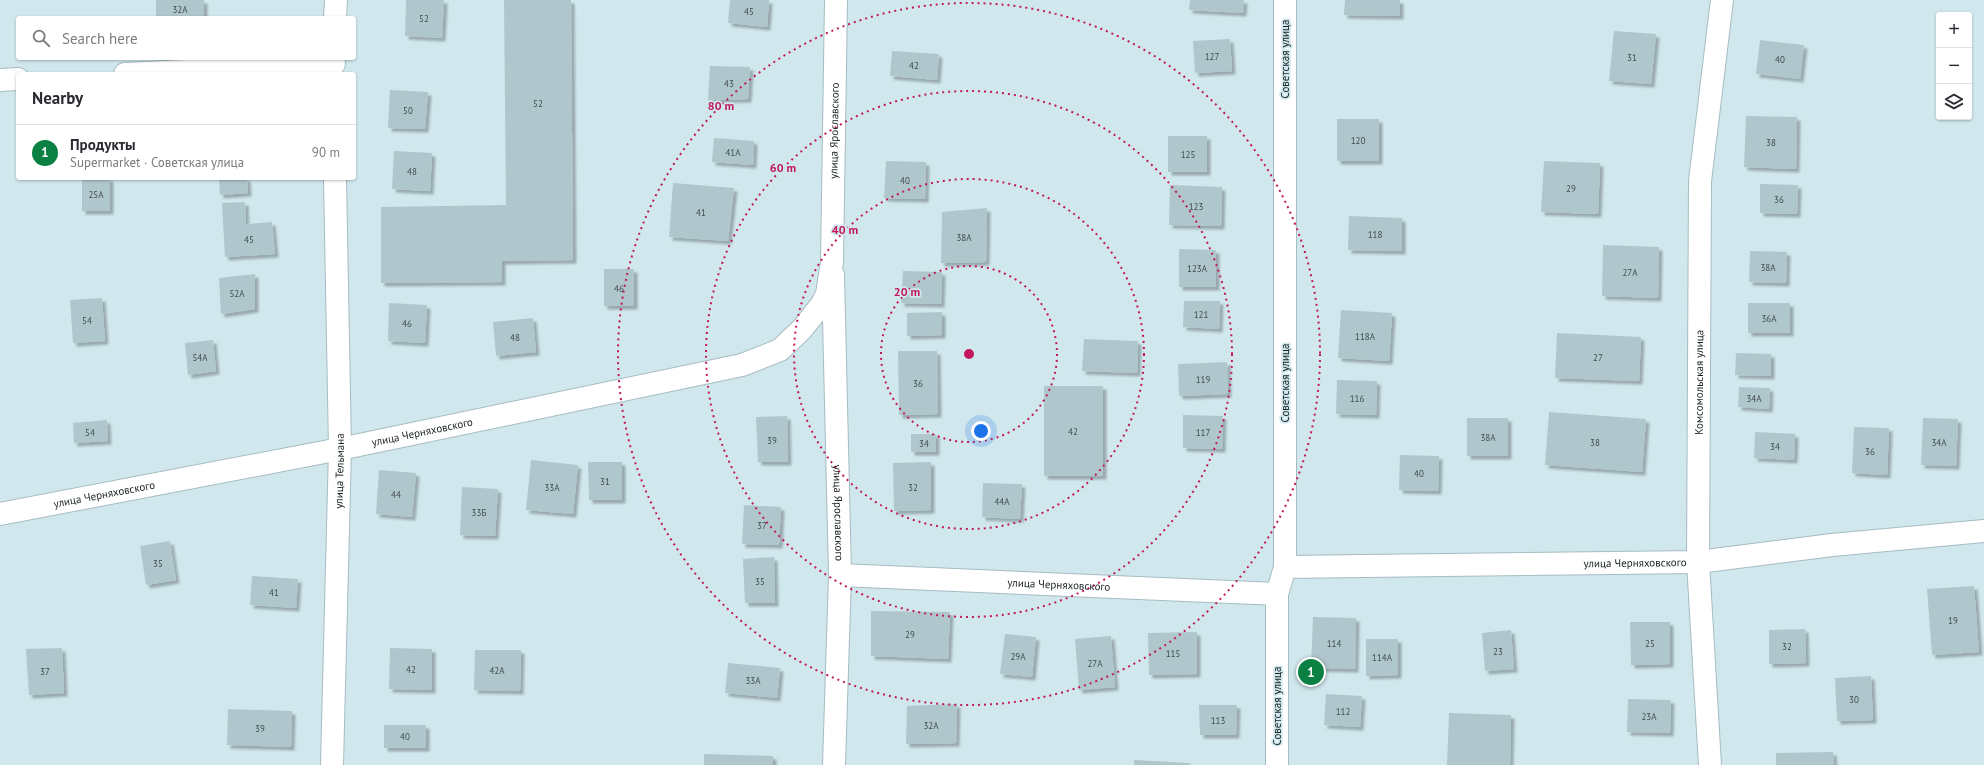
<!DOCTYPE html>
<html lang="en">
<head>
<meta charset="utf-8">
<style>
  :root { --surface:#fff; --page:#f7f7f7; --text:#2b2b33; --muted:#7c7c81; --line:#e1e1e2; --accent:#0b8043 }
  body { margin:0; font-family:"PT Sans",sans-serif; background:var(--page); color:var(--text) }
  .controls { position:absolute; right:12px; top:12px; display:grid; overflow:hidden; border-radius:4px; box-shadow:0 1px 3px #0004 }
  .controls button { width:36px; height:36px; display:grid; place-items:center; padding:0; border:0; border-bottom:1px solid var(--line); background:var(--surface); color:var(--text); font:20px sans-serif }
  .you { position:absolute; left:981px; top:431px; width:14px; height:14px; margin:-10px; border:3px solid #fff; border-radius:50%; background:#1a73e8; box-shadow:0 0 0 6px #1a73e833 }
  .badge { display:grid; place-items:center; width:26px; height:26px; border-radius:50%; background:var(--accent); color:#fff; font-size:13px; font-weight:700 }
  .pin { position:absolute; translate:-50% -50%; border:2px solid #fff; box-shadow:0 1px 4px #0006 }
  .list { margin:0; padding:0; list-style:none }
  h2 { display:flex; justify-content:space-between; align-items:center; height:52px; margin:0; padding:0 16px; font-size:17px }
  h2 small { font-size:13px; font-weight:400; color:var(--muted) }
  .list li { display:grid; grid-template-columns:26px 1fr auto; gap:12px; align-items:center; box-sizing:border-box; height:56px; padding:0 16px; border-top:1px solid var(--line) }
  .list b { display:block; font-size:15px; white-space:nowrap }
  .list p { margin:0; font-size:13px; white-space:nowrap; color:var(--muted) }
  .list em { font-size:13px; font-style:normal; color:var(--muted) }
  .icon { flex:none; width:22px; height:22px; fill:none; stroke:currentColor; stroke-width:2; stroke-linecap:round; stroke-linejoin:round }
  .map { position:relative; flex:none; width:1984px; height:765px; overflow:hidden }
  .search { position:absolute; background:var(--surface); box-shadow:0 1px 3px #0004; left:16px; top:16px; width:340px; height:44px; display:flex; align-items:center; gap:10px; box-sizing:border-box; padding:0 14px; border-radius:4px; color:var(--muted); font-size:15px }
  .panel { position:absolute; background:var(--surface); box-shadow:0 1px 3px #0004; left:16px; top:72px; width:340px; height:108px; border-radius:4px }
  .map>svg:first-child { display:block }
  .building { fill:#b0c6cd; filter:url(#shadow) }
  .lines { fill:none; stroke-linecap:round; stroke-linejoin:round }
  .street-casing { stroke:#a6bcc2; stroke-width:24 }
  .secondary-casing { stroke:#a6bcc2; stroke-width:24 }
  .street { stroke:#fff; stroke-width:22 }
  .secondary { stroke:#fff; stroke-width:22 }
  .ring { fill:none; stroke:#c2185b; stroke-width:2; stroke-dasharray:2 4 }
  .labels { text-anchor:middle; dominant-baseline:central; stroke-width:3.5; stroke-linejoin:round; paint-order:stroke }
  .number-label { font-size:9px; fill:#3f4b4e }
  .street-label { font-size:11px; fill:#192224; stroke:#d0e7ed }
  .centre { fill:#c2185b; stroke:#d0e7ed; stroke-width:2 }
  .ring-label { font-size:12px; text-anchor:middle; font-weight:bold; fill:#c2185b; stroke:#d0e7ed; stroke-width:3.5; stroke-linejoin:round; paint-order:stroke }
</style>
</head>
<body>
<div class="map">
<svg width="1984" height="765" viewBox="0 0 1984 765">
  <defs>
    <filter id="shadow"><feDropShadow dx="3.5" dy="3.5" stdDeviation="1" flood-color="#0004"/></filter>
  </defs>
  <rect width="100%" height="100%" fill="#d0e7ed"/>
  <!-- building -->
  <path class="building" d="M156,0H204V18H156Z
    M406,0H444L442,38L405,36Z
    M504,0H571L573,260L502,261V282L381,283V207L506,205Z
    M730,0H769L767,27L728,23Z
    M1190,0H1244L1243,13L1189,10Z
    M1345,0H1400V16L1344,15Z
    M1614,31L1656,34L1651,84L1609,81Z
    M1230,39L1232,71L1195,73L1193,41Z
    M1760,40L1804,45L1800,79L1756,74Z
    M892,51L939,54L937,80L890,76Z
    M710,66L750,67L748,99L708,100Z
    M390,90L428,92L425,129L388,128Z
    M1746,116L1797,117L1796,169L1744,167Z
    M1337,119H1379V161H1337Z
    M1168,136H1207V172H1168Z
    M714,138L754,141L753,165L712,162Z
    M394,151L432,153L430,191L392,189Z
    M17,152H18V171H16Z
    M886,161L926,162L925,199L884,198Z
    M1544,161L1600,163L1598,214L1541,212Z
    M82,178H110V211H82Z
    M219,178H247L248,193L220,195Z
    M673,183L734,188L728,241L669,237Z
    M1760,184L1798,185L1797,214L1760,213Z
    M1170,185L1222,187L1221,226L1169,225Z
    M245,202L246,224L272,222L275,254L225,257L222,203Z
    M987,208L986,262L941,263L942,212Z
    M1349,216L1402,218V251L1348,250Z
    M1603,245L1659,247L1658,298L1602,296Z
    M1179,249L1216,250V287H1179Z
    M1750,251L1787,252L1786,283L1749,282Z
    M604,269H634V306H604Z
    M903,271L942,272L941,304L901,303Z
    M255,274V309L221,314L219,278Z
    M102,298L105,341L73,343L70,300Z
    M1184,301H1220L1219,329L1183,327Z
    M389,303L427,305L425,343L388,341Z
    M1748,303H1790V333H1748Z
    M1341,310L1392,313L1389,361L1338,358Z
    M942,312V335L907,336V313Z
    M533,318L536,352L496,356L493,322Z
    M1557,333L1641,337L1639,381L1555,378Z
    M1084,339L1138,341L1137,373L1082,371Z
    M213,340L216,371L188,375L185,343Z
    M898,351H937L938,414L899,415Z
    M1736,353L1771,354V376L1735,375Z
    M1227,362L1228,394L1179,396L1178,364Z
    M1337,380L1377,381L1376,415L1336,414Z
    M1044,386H1103V476H1044Z
    M1739,387L1770,388L1769,409L1738,407Z
    M1549,412L1646,419L1642,472L1545,465Z
    M1183,415L1223,416L1222,449L1183,448Z
    M787,416L788,462H758L756,417Z
    M1467,418H1508V456H1467Z
    M1923,418L1958,419L1956,466L1921,465Z
    M107,420L108,441L74,443L73,423Z
    M1854,427L1889,428L1887,475L1852,473Z
    M1755,432L1795,434L1794,460L1754,458Z
    M911,434H936V452H911Z
    M1400,455L1439,456L1438,491L1399,490Z
    M531,460L578,465L573,514L526,510Z
    M588,462H622V500H589Z
    M931,462V510L894,511L893,463Z
    M379,470L416,473L412,517L376,514Z
    M983,483L1022,484L1020,519L982,517Z
    M462,487L498,489L495,536L460,535Z
    M744,505L781,507L779,545L742,544Z
    M170,541L176,580L146,585L140,546Z
    M774,557L775,603H745L743,559Z
    M252,576L298,579L296,608L250,605Z
    M1974,586L1979,652L1932,655L1927,589Z
    M871,611L950,612L948,659L871,656Z
    M1313,617L1356,618L1355,669L1311,668Z
    M1630,622H1670V664L1631,665Z
    M1805,629L1806,663L1769,664V630Z
    M1511,630L1514,669L1485,671L1482,633Z
    M1197,632V674L1149,675L1148,633Z
    M1005,634L1036,637L1032,677L1000,674Z
    M1111,636L1115,687L1079,690L1075,639Z
    M1366,639H1398V675L1366,676Z
    M62,648L64,693L29,695L26,649Z
    M390,648L432,649V690L389,689Z
    M475,650H521L520,691L474,690Z
    M728,663L780,668L777,698L725,693Z
    M1871,676L1873,720L1837,721L1835,678Z
    M1326,694L1362,696L1360,727L1324,725Z
    M1628,699L1671,700L1670,733L1627,732Z
    M957,704L956,743L906,744L907,706Z
    M1199,705H1237L1236,735H1200Z
    M228,709L292,711L291,747L227,745Z
    M1449,713L1511,715L1510,765H1447Z
    M384,725H426V748H384Z
    M1833,752L1834,765H1776V753Z
    M704,754L773,756V765H704Z
    M1134,760L1190,763V765H1134Z"/>
  <g class="lines">
    <defs>
      <g id="street">
        <path d="M335,18L336,0"/>
        <path d="M125,74L334,64"/>
        <path d="M0,80L18,79"/>
        <path id="s1" d="M833,275L840,575L834,765"/>
        <path id="s2" d="M1285,567L1698,562L1832,545L1984,531"/>
        <path id="s3" d="M840,575L1277,594"/>
        <path id="s4" d="M332,765L340,449L335,178"/>
        <path d="M1277,765V594L1285,567V0"/>
        <path id="s5" d="M1710,765L1698,562L1700,181L1722,0"/>
      </g>
      <g id="secondary">
        <path id="s6" d="M0,514L340,449L742,365L780,350L802,329L822,304L827,294L832,262L836,0"/>
      </g>
    </defs>
    <!-- street casing -->
    <use href="#street" class="street-casing"/>
    <!-- secondary casing -->
    <use href="#secondary" class="secondary-casing"/>
    <!-- street -->
    <use href="#street" class="street"/>
    <!-- secondary -->
    <use href="#secondary" class="secondary"/>
  </g>
  <!-- distance rings -->
  <g class="ring">
    <circle cx="969" cy="354" r="88"/>
    <circle cx="969" cy="354" r="175"/>
    <circle cx="969" cy="354" r="263"/>
    <circle cx="969" cy="354" r="351"/>
  </g>
  <g class="labels">
    <!-- number labels -->
    <g class="number-label">
      <text x="180" y="9">32А</text>
      <text x="749" y="11">45</text>
      <text x="424" y="18">52</text>
      <text x="1212" y="56">127</text>
      <text x="1632" y="57">31</text>
      <text x="1780" y="59">40</text>
      <text x="914" y="65">42</text>
      <text x="729" y="83">43</text>
      <text x="538" y="103">52</text>
      <text x="408" y="110">50</text>
      <text x="1358" y="140">120</text>
      <text x="1771" y="142">38</text>
      <text x="733" y="152">41А</text>
      <text x="1188" y="154">125</text>
      <text x="412" y="171">48</text>
      <text x="905" y="180">40</text>
      <text x="1571" y="188">29</text>
      <text x="96" y="194">25А</text>
      <text x="1779" y="199">36</text>
      <text x="1196" y="206">123</text>
      <text x="701" y="212">41</text>
      <text x="1375" y="234">118</text>
      <text x="964" y="237">38А</text>
      <text x="249" y="239">45</text>
      <text x="1768" y="267">38А</text>
      <text x="1197" y="268">123А</text>
      <text x="1630" y="272">27А</text>
      <text x="619" y="288">46</text>
      <text x="237" y="293">52А</text>
      <text x="1201" y="314">121</text>
      <text x="1769" y="318">36А</text>
      <text x="87" y="320">54</text>
      <text x="407" y="323">46</text>
      <text x="1365" y="336">118А</text>
      <text x="515" y="337">48</text>
      <text x="200" y="357">54А</text>
      <text x="1598" y="357">27</text>
      <text x="1203" y="379">119</text>
      <text x="918" y="383">36</text>
      <text x="1357" y="398">116</text>
      <text x="1754" y="398">34А</text>
      <text x="1073" y="431">42</text>
      <text x="90" y="432">54</text>
      <text x="1203" y="432">117</text>
      <text x="1488" y="437">38А</text>
      <text x="772" y="440">39</text>
      <text x="1595" y="442">38</text>
      <text x="1939" y="442">34А</text>
      <text x="924" y="443">34</text>
      <text x="1775" y="446">34</text>
      <text x="1870" y="451">36</text>
      <text x="1419" y="473">40</text>
      <text x="605" y="481">31</text>
      <text x="552" y="487">33А</text>
      <text x="913" y="487">32</text>
      <text x="396" y="494">44</text>
      <text x="1002" y="501">44А</text>
      <text x="479" y="512">33Б</text>
      <text x="762" y="525">37</text>
      <text x="158" y="563">35</text>
      <text x="760" y="581">35</text>
      <text x="274" y="592">41</text>
      <text x="1953" y="620">19</text>
      <text x="910" y="634">29</text>
      <text x="1334" y="643">114</text>
      <text x="1650" y="643">25</text>
      <text x="1787" y="646">32</text>
      <text x="1498" y="651">23</text>
      <text x="1173" y="653">115</text>
      <text x="1018" y="656">29А</text>
      <text x="1382" y="657">114А</text>
      <text x="1095" y="663">27А</text>
      <text x="411" y="669">42</text>
      <text x="497" y="670">42А</text>
      <text x="45" y="671">37</text>
      <text x="753" y="680">33А</text>
      <text x="1854" y="699">30</text>
      <text x="1343" y="711">112</text>
      <text x="1649" y="716">23А</text>
      <text x="1218" y="720">113</text>
      <text x="931" y="725">32А</text>
      <text x="260" y="728">39</text>
      <text x="405" y="736">40</text>
    </g>
    <!-- street labels -->
    <g class="street-label">
      <text transform="translate(1285 59) rotate(-90)">Советская улица</text>
      <text stroke="none"><textPath href="#s6" startOffset="1035">улица Ярославского</textPath></text>
      <text stroke="none"><textPath href="#s5" startOffset="383">Комсомольская улица</textPath></text>
      <text transform="translate(1285 383) rotate(-90)">Советская улица</text>
      <text stroke="none"><textPath href="#s6" startOffset="430">улица Черняховского</textPath></text>
      <text stroke="none"><textPath href="#s4" startOffset="294">улица Тельмана</textPath></text>
      <text stroke="none"><textPath href="#s6" startOffset="106">улица Черняховского</textPath></text>
      <text stroke="none"><textPath href="#s1" startOffset="238">улица Ярославского</textPath></text>
      <text stroke="none"><textPath href="#s2" startOffset="350">улица Черняховского</textPath></text>
      <text stroke="none"><textPath href="#s3" startOffset="219">улица Черняховского</textPath></text>
      <text transform="translate(1277 706) rotate(-90)">Советская улица</text>
    </g>
  </g>
  <circle cx="969" cy="354" r="6" class="centre"/>
  <g class="ring-label">
    <text x="721" y="110">80 m</text>
    <text x="783" y="172">60 m</text>
    <text x="845" y="234">40 m</text>
    <text x="907" y="296">20 m</text>
  </g>
</svg>
<div class="controls">
<button>+</button>
<button>−</button>
<button><svg class="icon" aria-label="layers" viewBox="0 0 24 24"><path d="M12 4l9 5-9 5-9-5zM3 14l9 5 9-5"/></svg></button>
</div>
<div class="you"></div>
<div class="pin badge" style="left:1311px;top:672px">1</div>
<div class="search"><svg class="icon" aria-label="search" viewBox="0 0 24 24"><circle cx="10" cy="10" r="6"/><path d="M15 15l6 6"/></svg>Search here</div>
<section class="panel">
<h2>Nearby<small></small></h2>
<ul class="list">
<li><span class="badge">1</span><div><b>Продукты</b><p>Supermarket · Советская улица</p></div><em>90 m</em></li>
</ul>
</section>
</div>
</body>
</html>
